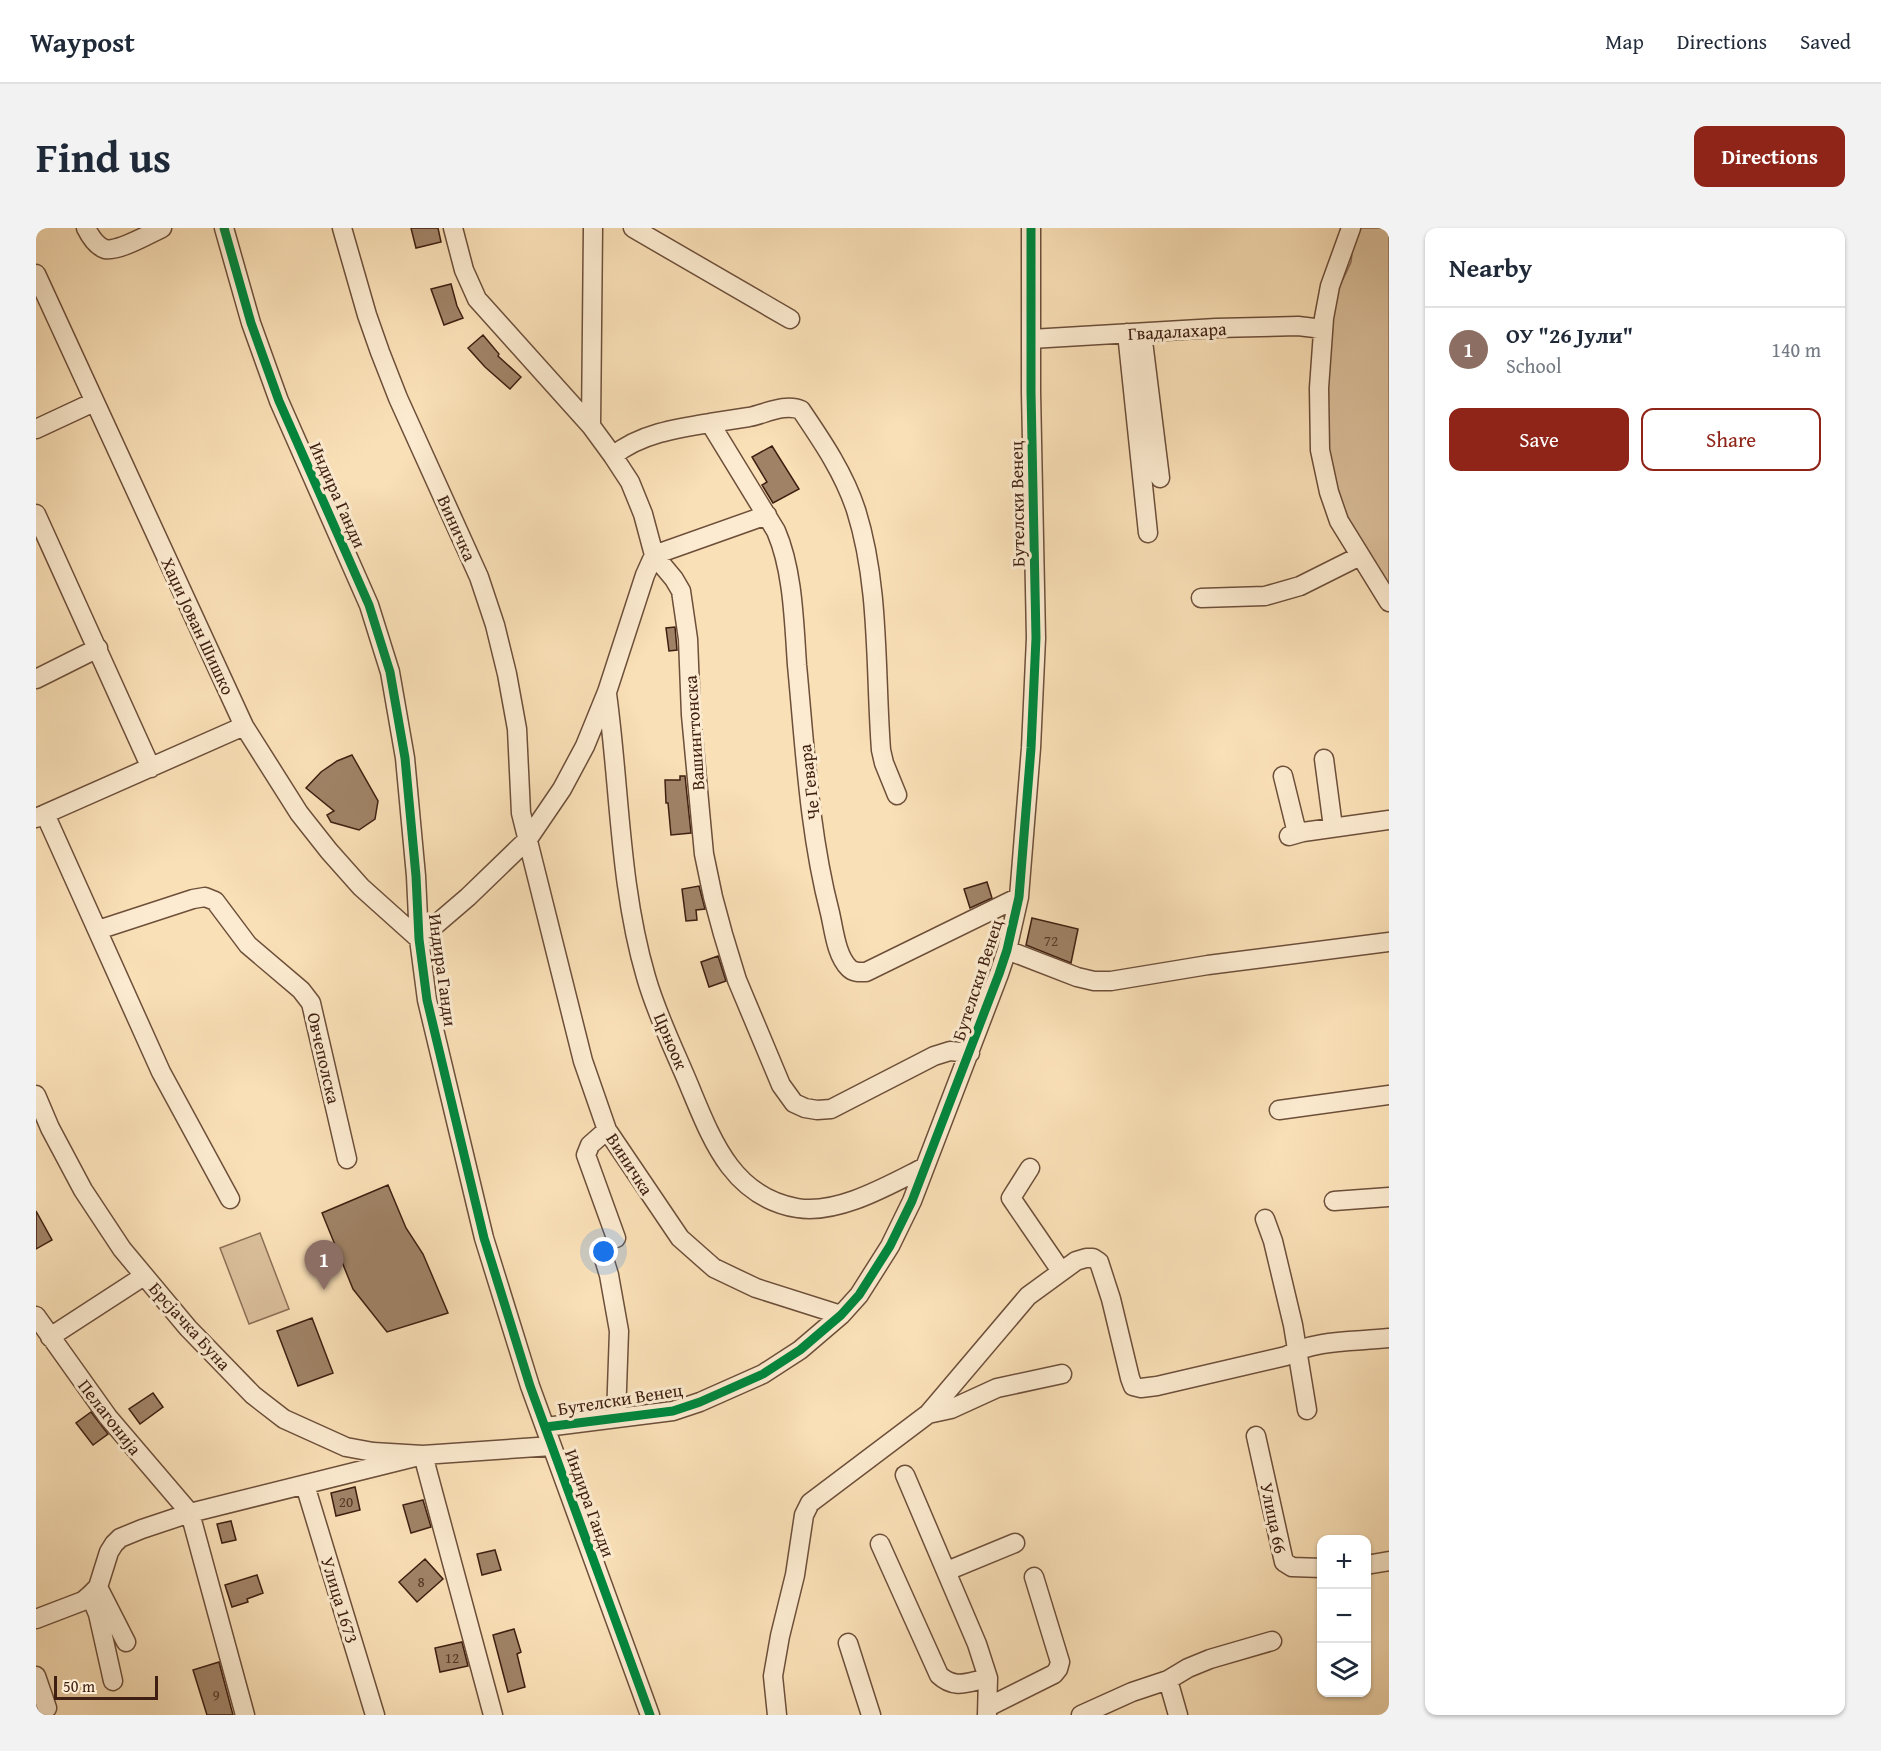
<!DOCTYPE html>
<html lang="en">
<head>
<meta charset="utf-8">
<style>
  :root { --surface:#fff; --page:#f2f2f3; --text:#1f2937; --muted:#747a83; --line:#e0e1e3; --accent:#8f2418 }
  body { margin:0; font-family:"Gentium Book Plus",serif; background:var(--page); color:var(--text) }
  .controls { position:absolute; right:18px; bottom:18px; display:grid; overflow:hidden; border-radius:12px; box-shadow:0 2px 4px #0004 }
  .controls button { width:54px; height:54px; display:grid; place-items:center; padding:0; border:0; border-bottom:2px solid var(--line); background:var(--surface); color:var(--text); font:30px sans-serif }
  .scale { position:absolute; left:18px; bottom:15px; width:104px; box-sizing:border-box; padding-left:6px; border:3px solid #3e1f11; border-top:0; font-size:16px; line-height:21px; white-space:nowrap; color:#3e1f11; -webkit-text-stroke:4px #fcebd0; paint-order:stroke }
  .you { position:absolute; left:568px; top:1024px; width:21px; height:21px; margin:-15px; border:4px solid #fff; border-radius:50%; background:#1a73e8; box-shadow:0 0 0 9px #1a73e833 }
  .badge { display:grid; place-items:center; width:39px; height:39px; border-radius:50%; background:var(--accent); color:#fff; font-size:20px; font-weight:700 }
  .pin { position:absolute; translate:-50% -50px; filter:drop-shadow(0 2px 3px #0008) }
  .pin::after { content:''; position:absolute; top:32px; width:21px; height:18px; background:inherit; clip-path:polygon(0 0,100% 0,50% 100%) }
  .list { margin:0; padding:0; list-style:none }
  h2 { display:flex; justify-content:space-between; align-items:center; height:78px; margin:0; padding:0 24px; font-size:26px }
  h2 small { font-size:20px; font-weight:400; color:var(--muted) }
  .list li { display:grid; grid-template-columns:39px 1fr auto; gap:18px; align-items:center; box-sizing:border-box; height:84px; padding:0 24px; border-top:2px solid var(--line) }
  .list b { display:block; font-size:22px; white-space:nowrap }
  .list p { margin:0; font-size:20px; white-space:nowrap; color:var(--muted) }
  .list em { font-size:20px; font-style:normal; color:var(--muted) }
  .actions { display:flex; gap:12px; padding:18px 24px }
  .actions a { flex:1; padding:14px 0; border:2px solid var(--accent); border-radius:12px; text-align:center; font-size:21px; color:var(--accent) }
  .actions .main { background:var(--accent); color:#fff }
  .icon { flex:none; width:33px; height:33px; fill:none; stroke:currentColor; stroke-width:2; stroke-linecap:round; stroke-linejoin:round }
  .map { position:relative; flex:none; width:1353px; height:1487px; overflow:hidden; border-radius:12px }
  header { display:flex; align-items:center; gap:36px; box-sizing:border-box; height:84px; padding:0 30px; background:var(--surface); border-bottom:2px solid var(--line) }
  header strong { font-size:28px }
  nav { display:flex; gap:33px; margin-inline-start:auto; font-size:21px }
  .intro { display:flex; align-items:center; justify-content:space-between; box-sizing:border-box; height:144px; padding:0 36px }
  h1 { margin:0; font-size:42px }
  .button { padding:15px 27px; border-radius:12px; background:var(--accent); color:#fff; font-size:21px; font-weight:700 }
  main { display:flex; gap:36px; padding:0 36px }
  aside { flex:1; background:var(--surface); border-radius:12px; box-shadow:0 2px 4px #0004 }
  .map>svg:first-child { display:block }
  .green { fill:#dabf9b; stroke:#8c6f56; stroke-width:1.5 }
  .building { fill:#a08367; stroke:#3e1f11; stroke-width:1.5 }
  .lines { fill:none; stroke-linecap:round; stroke-linejoin:round }
  .minor-casing { stroke:#6d4f3a; stroke-width:21 }
  .minor { stroke:#fcebd0; stroke-width:18 }
  .cycleway-casing { stroke:#fcebd0; stroke-width:13 }
  .cycleway { stroke:#00873e; stroke-width:9 }
  .labels { text-anchor:middle; dominant-baseline:central; stroke-width:6; stroke-linejoin:round; paint-order:stroke }
  .number-label { font-size:15px; fill:#563826 }
  .street-label { font-size:18px; fill:#3e1f11; stroke:#fcebd0 }
</style>
</head>
<body>
<header>
<strong>Waypost</strong>
<nav><a>Map</a><a>Directions</a><a>Saved</a></nav>
</header>
<div class="intro"><h1>Find us</h1><a class="button">Directions</a></div>
<main>
<div class="map">
<svg width="1353" height="1487" viewBox="0 0 1353 1487">
  <rect width="100%" height="100%" fill="#fae0b7"/>
  <filter id="stains"><feTurbulence type="fractalNoise" baseFrequency=".00333" numOctaves="4"/><feColorMatrix values="0 0 0 0 .2 0 0 0 0 .09 0 0 0 0 .02 0 0 0 .5 -.17"/></filter>
  <radialGradient id="worn" r=".72"><stop offset=".6" stop-color="#630" stop-opacity="0"/><stop offset="1" stop-color="#630" stop-opacity=".3"/></radialGradient>
  <!-- green -->
  <path class="green" d="M1319,0H1353V368L1308,291L1292,240L1289,180L1293,103L1301,64L1315,34Z
    M224,1005L253,1081L213,1096L184,1020Z"/>
  <!-- building -->
  <path class="building" d="M375,0H402L405,14L380,20Z
    M415,56L421,78L427,90L408,97L395,61Z
    M447,107L463,126L462,128L485,149L474,161L449,139L432,120Z
    M736,218L763,261L737,275L726,257L731,254L716,229Z
    M639,399L641,422L633,423L630,400Z
    M316,527L342,573L339,591L323,602L295,594L291,587L298,583L270,560L285,544L301,533Z
    M644,548H649L655,605L635,607L632,575H630L629,552H644Z
    M951,654L956,670L934,680L928,661Z
    M663,658L669,681L660,682L661,692L650,693L646,661Z
    M996,690L1042,701L1035,735L990,717Z
    M682,728L690,753L673,759L665,734Z
    M352,957L370,1000L387,1026L412,1085L351,1104L317,1061L286,985Z
    M0,983L16,1012L0,1021Z
    M276,1090L297,1145L262,1158L241,1103Z
    M117,1165L127,1179L104,1196L93,1181Z
    M55,1184L72,1206L57,1217L40,1195Z
    M319,1259L324,1282L300,1288L295,1265Z
    M387,1272L395,1299L375,1305L367,1277Z
    M195,1293L200,1312L186,1315L181,1296Z
    M459,1322L465,1342L446,1347L441,1326Z
    M389,1331L407,1351L381,1374L363,1354Z
    M221,1347L227,1365L211,1371L212,1374L196,1379L189,1357Z
    M478,1401L485,1424L481,1426L489,1459L472,1464L457,1407Z
    M426,1414L432,1438L404,1444L399,1420Z
    M183,1434L197,1487H171L157,1442Z"/>
  <g class="lines">
    <defs>
      <path id="minor" d="M50,0C54,8 60,18 69,21C82,24 113,6 126,0
        M188,0L215,95L243,173L333,377L354,444L369,530L380,648L383,711L391,772L448,1010L494,1158L614,1487
        M306,0L331,87L344,124L362,170L443,349L459,397L471,446L481,501L485,585L547,833L571,902L644,1010L678,1040L720,1060L805,1087
        M417,0L428,42L441,71L555,198L577,228L594,254L607,286L618,327L638,351L645,363L652,411L655,487L668,626L677,669L687,706L701,752L745,857L758,875L769,880L781,882L795,881L898,828L914,823L934,825
        M597,0L754,91
        M1315,0L1294,58L1288,90L1283,160L1284,222L1293,264L1303,293L1353,374
        M0,46L208,498L263,585L293,623L325,659L383,711L432,669L492,611L526,561L549,518L571,464L609,347L618,327
        M1091,105L1112,305
        M1106,105L1124,250
        M995,111L1180,100L1262,98L1287,101
        M674,195C687,193 700,191 713,189C729,186 749,175 765,182C786,213 808,245 820,282C844,358 839,442 845,522L848,535L861,567
        M555,198L557,0
        M0,201L58,174
        M577,228C603,206 642,200 674,195L740,303C757,342 758,394 761,437C769,520 773,604 794,685C798,702 800,727 813,740C818,745 824,744 830,744L983,669
        M0,286L115,540
        M618,327L731,287
        M1165,370L1229,368L1264,358L1324,328
        M0,451L62,420
        M571,466C584,560 583,657 610,749C621,788 640,825 655,862C677,915 698,969 761,980C802,987 853,957 889,939
        M1288,531L1297,599
        M1247,548L1261,605
        M9,586L125,844L194,971
        M0,590L208,498
        M1253,608L1267,604L1353,592
        M62,702L157,671L169,669L179,673L212,717L265,762L275,775L311,931
        M971,722L1041,749L1058,753H1075L1172,737L1353,714
        M0,867L14,900L47,962L86,1021L152,1100L217,1167L248,1191L310,1219L337,1224L387,1227L457,1487
        M1243,882L1353,867
        M571,902L554,917L550,927L580,1010
        M994,940L975,970L1025,1043
        M1298,973L1353,969
        M1229,991L1237,1013L1257,1097L1271,1182
        M565,1021L573,1047L583,1103L580,1189
        M0,1088L72,1189L154,1285L209,1487
        M14,1109L108,1048
        M892,1186L915,1181L961,1160L1026,1146
        M510,1199L637,1183L664,1174L727,1146L764,1122L805,1087L823,1067L854,1018L876,973L963,746L971,722L983,669L995,520L1000,410L995,164V0
        M1220,1208L1248,1334L1256,1339L1286,1340
        M869,1247L941,1416L952,1450L951,1487
        M269,1257L339,1487
        M844,1316L903,1447C919,1462 932,1454 952,1450
        M1330,1337L1353,1333
        M911,1343L979,1315
        M64,1363L90,1414
        M54,1367L62,1386L77,1453
        M0,1391L47,1373L54,1367L62,1359L73,1324L78,1316L84,1310L106,1301L154,1285L387,1227L516,1218
        M812,1415L835,1487
        M0,1448L11,1480
        M1132,1452L1142,1487
        M952,1479L1018,1446L1022,1441L1024,1434L998,1349
        M741,1487L737,1448L744,1408L759,1347L768,1287L774,1275L892,1186L992,1068L1040,1033L1050,1030H1057L1063,1034L1075,1071L1094,1150L1097,1158L1105,1160L1121,1158L1250,1128C1279,1111 1320,1114 1353,1110
        M1045,1487L1096,1464L1132,1452L1152,1440L1174,1431L1236,1413"/>
    </defs>
    <!-- minor casing -->
    <use href="#minor" class="minor-casing"/>
    <!-- minor -->
    <use href="#minor" class="minor"/>
    <defs>
      <path id="cycleway" d="M188,0L215,95L243,173L333,377L354,444L369,530L380,648L383,711L391,772L448,1010L494,1158L614,1487
        M510,1199L637,1183L664,1174L727,1146L764,1122L805,1087L823,1067L854,1018L876,973L963,746L971,722L983,669L995,520L1000,410L995,164V0"/>
    </defs>
    <!-- cycleway casing -->
    <use href="#cycleway" class="cycleway-casing"/>
    <!-- cycleway -->
    <use href="#cycleway" class="cycleway"/>
  </g>
  <g class="labels">
    <!-- number labels -->
    <g class="number-label">
      <text x="1015" y="712">72</text>
      <text x="310" y="1273">20</text>
      <text x="385" y="1353">8</text>
      <text x="416" y="1429">12</text>
      <text x="180" y="1466">9</text>
    </g>
    <!-- street labels -->
    <g class="street-label">
      <text transform="translate(1141 103) rotate(-3)">Гвадалахара</text>
      <text transform="translate(302 267) rotate(66)">Индира Ганди</text>
      <text transform="translate(981 276) rotate(-91)">Бутелски Венец</text>
      <text transform="translate(421 300) rotate(66)">Виничка</text>
      <text transform="translate(162 398) rotate(65)">Хаџи Јован Шишко</text>
      <text transform="translate(658 505) rotate(-94)">Вашингтонска</text>
      <text transform="translate(773 554) rotate(-97)">Че Гевара</text>
      <text transform="translate(407 742) rotate(82)">Индира Ганди</text>
      <text transform="translate(941 752) rotate(-72)">Бутелски Венец</text>
      <text transform="translate(635 813) rotate(67)">Црноок</text>
      <text transform="translate(288 830) rotate(77)">Овчеполска</text>
      <text transform="translate(594 936) rotate(57)">Виничка</text>
      <text transform="translate(154 1098) rotate(48)">Брсјачка Буна</text>
      <text transform="translate(584 1171) rotate(-9)">Бутелски Венец</text>
      <text transform="translate(74 1189) rotate(52)">Пелагонија</text>
      <text transform="translate(554 1275) rotate(70)">Индира Ганди</text>
      <text transform="translate(1238 1290) rotate(78)">Улица 66</text>
      <text transform="translate(304 1372) rotate(73)">Улица 1673</text>
    </g>
  </g>
  <rect width="100%" height="100%" filter="url(#stains)"/>
  <rect width="100%" height="100%" fill="url(#worn)"/>
</svg>
<div class="controls">
<button>+</button>
<button>−</button>
<button><svg class="icon" aria-label="layers" viewBox="0 0 24 24"><path d="M12 4l9 5-9 5-9-5zM3 14l9 5 9-5"/></svg></button>
</div>
<div class="scale">50 m</div>
<div class="you"></div>
<div class="pin badge" style="left:288px;top:1062px;background:#8d6e63">1</div>
</div>
<aside>
<h2>Nearby<small></small></h2>
<ul class="list">
<li><span class="badge" style="background:#8d6e63">1</span><div><b>ОУ &quot;26 Јули&quot;</b><p>School</p></div><em>140 m</em></li>
</ul>
<div class="actions"><a class="main">Save</a><a>Share</a></div>
</aside>
</main>
</body>
</html>
